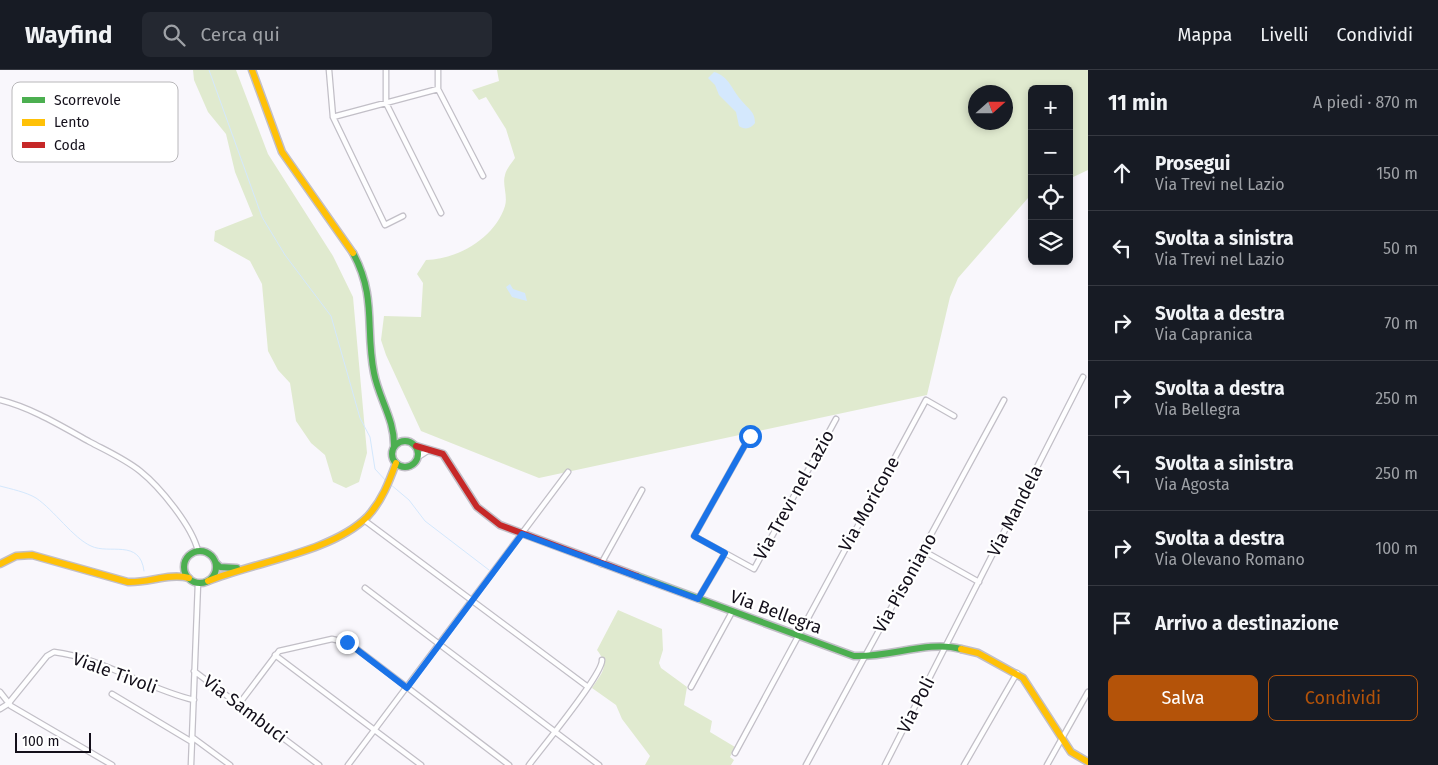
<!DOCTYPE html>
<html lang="it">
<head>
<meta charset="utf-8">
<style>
  :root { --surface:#171b24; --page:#242831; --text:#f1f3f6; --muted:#9ea1a6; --line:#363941; --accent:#b45309 }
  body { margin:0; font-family:"Fira Sans",sans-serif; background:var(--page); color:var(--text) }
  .controls { position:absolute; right:15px; top:15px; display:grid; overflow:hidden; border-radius:8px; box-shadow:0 2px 8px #0003 }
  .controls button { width:45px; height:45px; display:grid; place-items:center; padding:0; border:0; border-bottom:1px solid var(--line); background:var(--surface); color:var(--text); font:25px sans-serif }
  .compass { position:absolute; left:968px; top:15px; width:45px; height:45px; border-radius:50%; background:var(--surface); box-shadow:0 2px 8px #0003; rotate:69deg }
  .scale { position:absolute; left:15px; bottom:12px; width:76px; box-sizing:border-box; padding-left:5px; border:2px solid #130f1a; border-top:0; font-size:14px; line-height:18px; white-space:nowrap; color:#130f1a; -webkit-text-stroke:4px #fff; paint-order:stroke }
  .stop { position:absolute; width:15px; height:15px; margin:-11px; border:4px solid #1a73e8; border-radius:50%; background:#fff }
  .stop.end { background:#1a73e8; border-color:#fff; box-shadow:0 1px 5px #0008 }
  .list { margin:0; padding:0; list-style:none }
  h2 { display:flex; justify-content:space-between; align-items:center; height:65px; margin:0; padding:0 20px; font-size:21px }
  h2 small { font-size:16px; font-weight:400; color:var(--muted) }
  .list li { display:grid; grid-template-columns:32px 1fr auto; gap:15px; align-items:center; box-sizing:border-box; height:75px; padding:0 20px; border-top:1px solid var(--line) }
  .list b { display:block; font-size:19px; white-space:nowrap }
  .list p { margin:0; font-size:16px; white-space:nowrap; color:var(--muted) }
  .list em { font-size:16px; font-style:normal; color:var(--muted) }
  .actions { display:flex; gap:10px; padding:15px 20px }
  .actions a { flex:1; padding:11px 0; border:1px solid var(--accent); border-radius:8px; text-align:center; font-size:18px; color:var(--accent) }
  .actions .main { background:var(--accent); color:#fff }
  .icon { flex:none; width:28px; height:28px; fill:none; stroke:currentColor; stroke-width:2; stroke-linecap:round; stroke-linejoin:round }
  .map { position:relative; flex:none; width:1088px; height:695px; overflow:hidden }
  header { display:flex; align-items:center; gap:30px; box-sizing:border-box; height:70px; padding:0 25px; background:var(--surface); border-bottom:1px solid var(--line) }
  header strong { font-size:24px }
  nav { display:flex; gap:28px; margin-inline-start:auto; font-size:18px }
  .search { width:350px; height:45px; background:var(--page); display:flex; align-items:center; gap:12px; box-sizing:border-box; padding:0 18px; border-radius:8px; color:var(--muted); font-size:19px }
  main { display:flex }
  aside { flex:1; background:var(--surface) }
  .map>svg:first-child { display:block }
  .green { fill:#e0eacf; fill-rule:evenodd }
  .water { fill:#d4e8fd }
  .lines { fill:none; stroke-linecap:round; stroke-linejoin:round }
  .stream { stroke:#d4e8fd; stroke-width:1 }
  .street-casing { stroke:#c2bfc7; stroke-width:7 }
  .fast-casing { stroke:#c2bfc7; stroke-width:9 }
  .slow-casing { stroke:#c2bfc7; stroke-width:9 }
  .jam-casing { stroke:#c2bfc7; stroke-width:9 }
  .street { stroke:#fefeff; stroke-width:4.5 }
  .fast { stroke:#4caf50; stroke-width:6 }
  .slow { stroke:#ffc107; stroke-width:6 }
  .jam { stroke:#c62828; stroke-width:6 }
  .route { stroke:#1a73e8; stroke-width:6 }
  .labels { text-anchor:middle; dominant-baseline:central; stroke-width:4.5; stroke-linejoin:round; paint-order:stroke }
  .street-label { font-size:18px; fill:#130f1a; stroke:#fff }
  .key { fill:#fff; stroke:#b8b7ba; stroke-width:1 }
  .key-label { font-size:14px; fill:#130f1a }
</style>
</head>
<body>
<header>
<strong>Wayfind</strong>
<div class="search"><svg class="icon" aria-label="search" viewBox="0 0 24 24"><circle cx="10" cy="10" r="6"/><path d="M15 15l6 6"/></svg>Cerca qui</div>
<nav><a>Mappa</a><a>Livelli</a><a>Condividi</a></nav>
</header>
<main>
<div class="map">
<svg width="1088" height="695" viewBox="0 0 1088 695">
  <rect width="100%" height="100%" fill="#f9f7fc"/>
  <!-- green -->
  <path class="green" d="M193,0H236L268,84L333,186L353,227L367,383L359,412L346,418L333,412L325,385L311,373L296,351L290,313L278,300L268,281L262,214L250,191L214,171L215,161L253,146L235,102L226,64L208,42L194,10Z
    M497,0H1088V100L1069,109V19H1032V128H1028L958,208L950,227L927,325L539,408L421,361L386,285L381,270L384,246L421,247L423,213L417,204L426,190C458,189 495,168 505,136C508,126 502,114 505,105C506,99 512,93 515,88L506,59L486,27L479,30L472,20L499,11ZM976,22H1006V52H976Z
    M618,540L662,559L663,580L659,593L661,598L687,617L684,635L712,651L710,662L735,677L730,687L734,690L731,695H645L650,686L622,649L616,635L592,618C602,602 610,597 597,580Z"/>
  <!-- water -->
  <path class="water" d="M714,2C729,6 732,20 741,30C748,39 755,41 755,53C751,59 744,60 739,56L736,42L719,25L715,15L708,8Z
    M510,214L513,219L525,223L527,231L512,227L506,217Z"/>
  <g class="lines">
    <!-- stream -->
    <path class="stream" d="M209,0L262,147L285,185L331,246L360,348L370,367L375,399L387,412
      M390,414L409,430L425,451L489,500
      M0,416C11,419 26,422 36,428C54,440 73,468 91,476C109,485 140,468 144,501"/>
    <defs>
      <path id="street" d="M329,0L333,47L438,19V0
        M386,0V33L441,143
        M438,19L483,106
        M333,47L385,155L403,146
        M0,330C32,338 61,356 90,372C107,381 125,389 140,401C160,417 192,456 198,481
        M750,366L694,466L754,499L836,349
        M418,387L429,380
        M364,450L588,617
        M922,480L979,512
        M601,494L642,420
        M365,518L599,695
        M698,529L725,483
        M275,585L421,695
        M194,601L319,695
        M691,617L732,542
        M0,622L11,636L112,695
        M112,624L192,672
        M239,634L279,581L332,569L349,573L509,695
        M0,639L8,634L47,586L54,582C103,588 146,619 194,630
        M192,667L230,695
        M735,683L926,330L954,346
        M191,695L198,513
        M348,695L568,402
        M529,695C541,679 603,604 602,590
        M806,695L1004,330
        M885,695L1083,307
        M964,695L1017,603
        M1047,695L1088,622"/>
      <path id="fast" d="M353,183C377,227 365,259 374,303C379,329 395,350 394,377
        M392 384a13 13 0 1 1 26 0a13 13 0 1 1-26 0Z
        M184 497a16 16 0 1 1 32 0a16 16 0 1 1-32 0Z
        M216,493L220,497L237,498
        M637,506L854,586C889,588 928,570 961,579"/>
      <path id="slow" d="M252,0L282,82L353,183
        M0,494L16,486L32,485L128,512C148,513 169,503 189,508
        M208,511C255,492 332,482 367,447C382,431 389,412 396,393
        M961,579L978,583L1023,608L1071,682L1088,692"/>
      <path id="jam" d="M416,376L443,384L477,437L500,455L637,506"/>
    </defs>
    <!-- street casing -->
    <use href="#street" class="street-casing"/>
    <!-- fast casing -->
    <use href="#fast" class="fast-casing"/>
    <!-- slow casing -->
    <use href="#slow" class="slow-casing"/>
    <!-- jam casing -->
    <use href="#jam" class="jam-casing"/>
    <!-- street -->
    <use href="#street" class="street"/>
    <!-- fast -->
    <use href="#fast" class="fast"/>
    <!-- slow -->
    <use href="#slow" class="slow"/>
    <!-- jam -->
    <use href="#jam" class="jam"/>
  </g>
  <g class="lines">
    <!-- route -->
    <path class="route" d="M347,572L407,618L522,464L698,529L725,483L694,466L750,366"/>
  </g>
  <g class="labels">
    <!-- street labels -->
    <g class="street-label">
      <text transform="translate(794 425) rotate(-61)">Via Trevi nel Lazio</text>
      <text transform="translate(869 434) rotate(-61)">Via Moricone</text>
      <text transform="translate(1015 441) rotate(-63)">Via Mandela</text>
      <text transform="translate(905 513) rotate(-61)">Via Pisoniano</text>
      <text transform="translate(776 542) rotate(20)">Via Bellegra</text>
      <text transform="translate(115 603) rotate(20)">Viale Tivoli</text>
      <text transform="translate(916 635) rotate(-63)">Via Poli</text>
      <text transform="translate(245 639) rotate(37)">Via Sambuci</text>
    </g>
  </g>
  <!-- legend -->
  <rect x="12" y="12" width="166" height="80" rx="8" class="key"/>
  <rect x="22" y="27" width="23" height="6" fill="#4caf50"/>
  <rect x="22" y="49" width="23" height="7" fill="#ffc107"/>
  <rect x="22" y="72" width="23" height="6" fill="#c62828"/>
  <g class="key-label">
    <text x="54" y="35">Scorrevole</text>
    <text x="54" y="57">Lento</text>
    <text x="54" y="80">Coda</text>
  </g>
</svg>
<div class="controls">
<button>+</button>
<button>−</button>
<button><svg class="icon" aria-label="locate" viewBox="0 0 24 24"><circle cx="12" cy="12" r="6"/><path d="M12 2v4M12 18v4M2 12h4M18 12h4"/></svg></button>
<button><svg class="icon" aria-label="layers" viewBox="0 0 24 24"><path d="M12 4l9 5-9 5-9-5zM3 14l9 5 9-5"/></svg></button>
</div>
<svg class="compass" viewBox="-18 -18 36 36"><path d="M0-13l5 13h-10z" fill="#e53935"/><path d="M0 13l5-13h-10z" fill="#9ea1a6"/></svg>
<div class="scale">100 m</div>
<div class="stop" style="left:750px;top:366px"></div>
<div class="stop end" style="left:347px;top:572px"></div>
</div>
<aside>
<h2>11 min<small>A piedi · 870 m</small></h2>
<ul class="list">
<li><svg class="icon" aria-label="ahead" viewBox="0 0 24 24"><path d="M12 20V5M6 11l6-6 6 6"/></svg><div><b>Prosegui</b><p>Via Trevi nel Lazio</p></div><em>150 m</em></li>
<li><svg class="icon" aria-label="left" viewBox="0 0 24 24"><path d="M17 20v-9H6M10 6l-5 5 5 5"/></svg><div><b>Svolta a sinistra</b><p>Via Trevi nel Lazio</p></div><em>50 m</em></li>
<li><svg class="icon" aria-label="right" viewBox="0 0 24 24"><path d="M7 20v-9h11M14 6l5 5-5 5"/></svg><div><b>Svolta a destra</b><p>Via Capranica</p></div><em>70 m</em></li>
<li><svg class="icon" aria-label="right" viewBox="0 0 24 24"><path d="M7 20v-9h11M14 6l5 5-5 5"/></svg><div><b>Svolta a destra</b><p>Via Bellegra</p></div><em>250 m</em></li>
<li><svg class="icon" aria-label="left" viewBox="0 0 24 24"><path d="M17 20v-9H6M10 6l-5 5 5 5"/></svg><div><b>Svolta a sinistra</b><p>Via Agosta</p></div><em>250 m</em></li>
<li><svg class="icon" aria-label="right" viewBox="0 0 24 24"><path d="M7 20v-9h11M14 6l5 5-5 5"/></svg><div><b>Svolta a destra</b><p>Via Olevano Romano</p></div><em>100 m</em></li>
<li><svg class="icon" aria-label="arrive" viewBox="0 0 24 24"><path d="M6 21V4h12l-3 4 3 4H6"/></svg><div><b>Arrivo a destinazione</b></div></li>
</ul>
<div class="actions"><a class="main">Salva</a><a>Condividi</a></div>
</aside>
</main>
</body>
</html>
